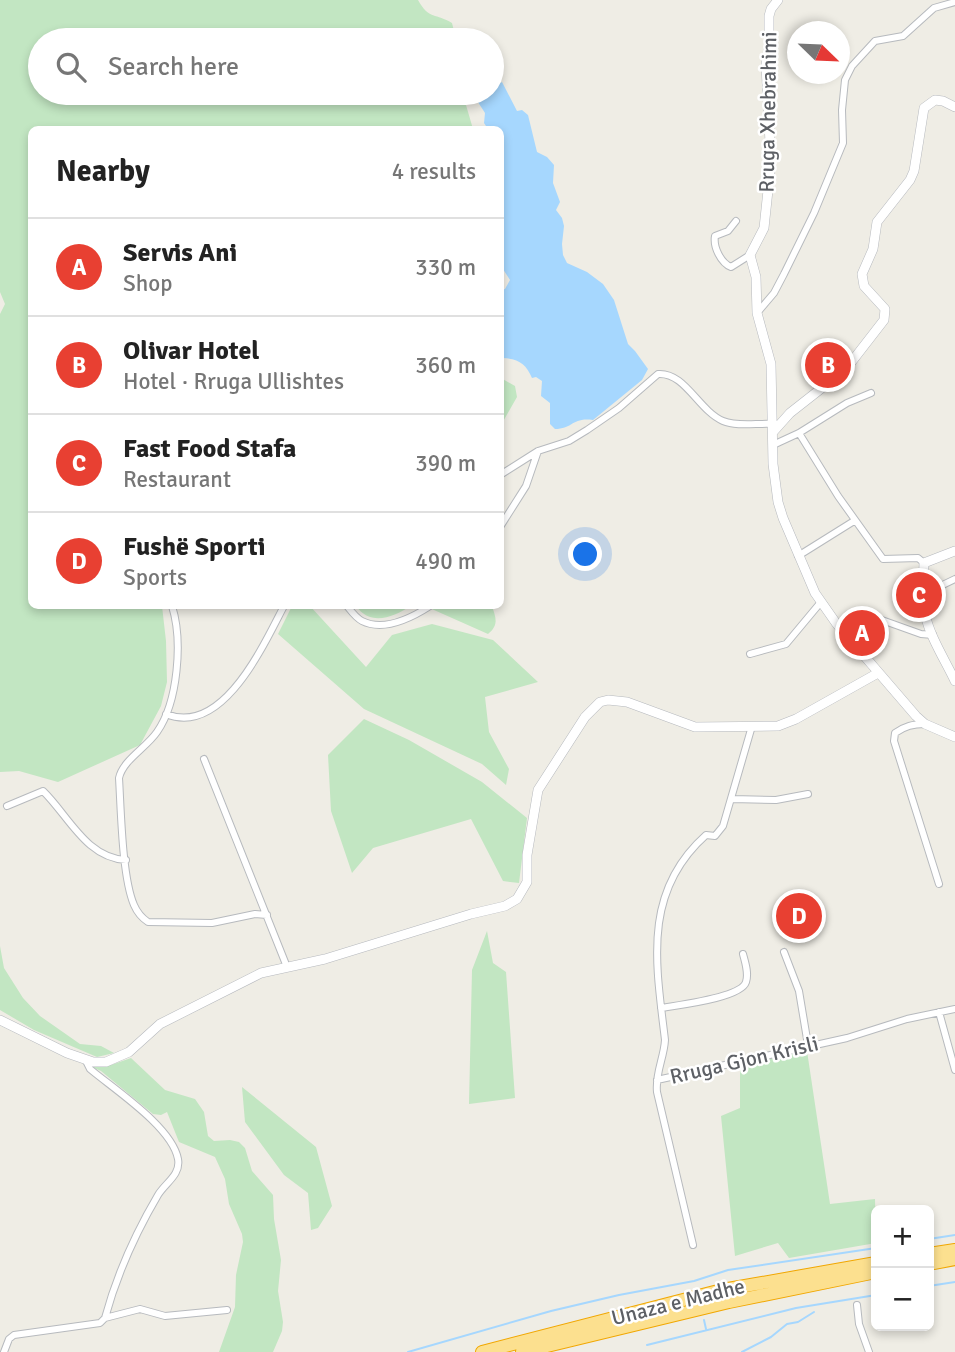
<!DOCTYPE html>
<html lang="en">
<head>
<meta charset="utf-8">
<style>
  :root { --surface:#fff; --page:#f2f2f2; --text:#222; --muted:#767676; --line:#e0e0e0; --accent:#e84032 }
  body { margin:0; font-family:Signika,sans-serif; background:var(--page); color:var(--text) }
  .controls { position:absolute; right:21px; bottom:21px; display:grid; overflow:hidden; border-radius:10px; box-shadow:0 4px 10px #0003 }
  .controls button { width:63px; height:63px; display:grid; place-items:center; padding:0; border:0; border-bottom:2px solid var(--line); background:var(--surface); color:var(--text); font:35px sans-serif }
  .compass { position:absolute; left:787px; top:21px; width:63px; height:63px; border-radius:50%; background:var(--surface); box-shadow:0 4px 10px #0003; rotate:113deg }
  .you { position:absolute; left:586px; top:555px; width:24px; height:24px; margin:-18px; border:5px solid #fff; border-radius:50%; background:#1a73e8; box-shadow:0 0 0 10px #1a73e833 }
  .badge { display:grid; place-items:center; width:46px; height:46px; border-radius:50%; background:var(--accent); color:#fff; font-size:23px; font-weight:700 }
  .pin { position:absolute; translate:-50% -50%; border:4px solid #fff; box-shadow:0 2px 7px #0006 }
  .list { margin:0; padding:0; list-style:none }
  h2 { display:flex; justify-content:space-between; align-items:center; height:91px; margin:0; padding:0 28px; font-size:30px }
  h2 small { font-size:23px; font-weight:400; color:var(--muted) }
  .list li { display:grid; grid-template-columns:46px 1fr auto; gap:21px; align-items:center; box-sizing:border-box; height:98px; padding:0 28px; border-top:2px solid var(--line) }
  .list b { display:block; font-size:26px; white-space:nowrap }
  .list p { margin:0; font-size:23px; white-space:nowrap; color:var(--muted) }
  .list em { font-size:23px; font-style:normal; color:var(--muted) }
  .icon { flex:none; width:38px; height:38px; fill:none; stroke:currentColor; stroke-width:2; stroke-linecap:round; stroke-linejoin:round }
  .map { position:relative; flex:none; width:955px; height:1352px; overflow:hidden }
  .search { position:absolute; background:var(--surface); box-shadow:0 4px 10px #0003; left:28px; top:28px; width:476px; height:77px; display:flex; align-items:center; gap:18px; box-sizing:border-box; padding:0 24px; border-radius:38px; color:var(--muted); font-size:26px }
  .panel { position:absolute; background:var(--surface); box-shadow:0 4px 10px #0003; left:28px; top:126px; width:476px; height:483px; border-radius:10px }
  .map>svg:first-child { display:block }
  .green { fill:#c2e6c2 }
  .water { fill:#a6d7fe }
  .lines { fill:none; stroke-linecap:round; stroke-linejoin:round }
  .stream { stroke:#a6d7fe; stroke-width:2 }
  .street-casing { stroke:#b7babe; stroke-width:8 }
  .secondary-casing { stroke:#b6b9be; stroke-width:10 }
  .highway-casing { stroke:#f1a702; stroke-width:14 }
  .street { stroke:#fff; stroke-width:6 }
  .secondary { stroke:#fff; stroke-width:9 }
  .highway { stroke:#fce08f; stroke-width:12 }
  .labels { text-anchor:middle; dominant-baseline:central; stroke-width:5; stroke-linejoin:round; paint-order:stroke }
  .street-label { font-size:21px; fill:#5d6065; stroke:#fff }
</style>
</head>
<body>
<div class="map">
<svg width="955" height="1352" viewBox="0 0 955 1352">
  <rect width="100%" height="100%" fill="#efede5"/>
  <!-- green -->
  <path class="green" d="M0,0H418C429,20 436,13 452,23L454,31L452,40H40V93H468L466,105L473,129L32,130V606H162L166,641L167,682L161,706L140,745L58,782L19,771L0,772V314L5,304L0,292Z
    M501,378L515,386L517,397L501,425Z
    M292,606H310L366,667L392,635L432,624L493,640L538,682L485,697L489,732L509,769L506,785L482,764L364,709L278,634Z
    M356,606H411C393,617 371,627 356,606Z
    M425,606H492C496,618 499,625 488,634Z
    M364,719L409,740L482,782L527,818L519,883L503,881L471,819L373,848L352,873L331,811L328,755Z
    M487,931L493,963L506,972L515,1098L469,1104L472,970Z
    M0,946L4,968L23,998L40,1016L80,1044L101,1046L114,1053L97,1057L34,1030L0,1010Z
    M807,1051L830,1204L875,1199L876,1243L789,1258L778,1243L735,1256L721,1116L740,1108V1065Z
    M131,1058L165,1090L195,1099L204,1112L208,1136L214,1141L230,1140L239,1142L245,1148L252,1171L273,1195L274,1219L281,1260L278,1291L283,1322L282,1331L273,1352H219L235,1307L236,1275L243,1242L242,1234L229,1204L225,1179L215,1157L179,1142L167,1112L161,1115L153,1114L101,1071L92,1067L111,1065Z
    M242,1087L316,1147L332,1206L318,1228L311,1230L308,1193L284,1175L245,1122Z"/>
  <!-- water -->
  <path class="water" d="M502,82L517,111L522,110L528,115L537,152L547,157L554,165L553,183L560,202L556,210L562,218L564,226L562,244L563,255L567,263L587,272L603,284L614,300L628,344L635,351L648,369L642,380L593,420C572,417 573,429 555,429L550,424V403L541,396L542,381L536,377L532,378C526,364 519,359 503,358L501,355V290L505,289L510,280L501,266L500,130L488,129L484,123L485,113L476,99L485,93H492V88Z"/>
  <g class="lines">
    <!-- stream -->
    <path class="stream" d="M929,1239L955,1235
      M929,1286L955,1282
      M704,1320L706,1329
      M647,1345L796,1308L876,1295
      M408,1352L551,1311L619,1295L694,1281L728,1270L876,1248
      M742,1352L771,1337L787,1324L798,1322L814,1312"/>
    <defs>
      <path id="street" d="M736,221L728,231L715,236C713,247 721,263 731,267L750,255
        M757,313L774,293L784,274L814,213L843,143L842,110L845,80L852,66L875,41L903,36L934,8L955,2
        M799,433L838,496L883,559L918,558L924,563
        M773,445L799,433L847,403L871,393
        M500,475L538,451L569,441L587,430L619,408L658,374C685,372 698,410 723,421C737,427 757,423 772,424
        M500,527L526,486L538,451
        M798,556L854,521
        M924,594L955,579
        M172,606C183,641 178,702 157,732C146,748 123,760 119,778C121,810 122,877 134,905C137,912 142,918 148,922L212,923L255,914L267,915
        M347,606C351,611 356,618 362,621C384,632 413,617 430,606
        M858,617L879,619L921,634L933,635
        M750,654L786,644L821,602
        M166,714C223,737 264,644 284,606
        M925,724C913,724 905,726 895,733L894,741L939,884
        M204,759L287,967
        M732,799L776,800L808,794
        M7,806L43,791C68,815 86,858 126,860
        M784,952L799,991L808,1045
        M661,1008C678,1005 741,998 746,982C749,973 745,962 743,954
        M939,1012L955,1070
        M85,1059L90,1069C115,1090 172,1127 178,1159C181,1175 165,1183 158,1195C135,1234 117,1274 105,1318
        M657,1080L847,1038L907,1019L955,1009
        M693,1245L657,1092C655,1073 664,1058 665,1040C656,964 642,892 706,835L715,836L723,826L752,726
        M857,1305L859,1324L869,1352
        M4,1352L9,1339L14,1335L100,1323L105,1318L140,1309L165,1316L227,1310"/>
      <path id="secondary" d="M778,0L771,9L769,16V45L766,65L771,162L764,228L750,255L756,277L757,313L771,364L773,464L778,502L783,518L815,593L836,623L916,716L925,724L955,737
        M773,432L790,413L846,369L884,320L885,309L864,286L862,274L873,249L877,222L910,180L914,171L924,108L935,100L943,101L955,107
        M955,551L924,563C923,580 922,598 925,614C930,637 945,660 955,681
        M0,1020L67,1053L93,1062H106L129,1052L160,1024L261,973L325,959L471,914L505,906L517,899L527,882V855L538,790L585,717L600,702L608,700L627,702L695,727L778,726L796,719L878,673"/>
      <path id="highway" d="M929,1254L955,1250
        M929,1264L955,1259
        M482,1352L722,1290L876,1263
        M522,1352L729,1302L876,1272"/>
    </defs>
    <!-- street casing -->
    <use href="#street" class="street-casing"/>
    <!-- secondary casing -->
    <use href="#secondary" class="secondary-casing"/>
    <!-- highway casing -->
    <use href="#highway" class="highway-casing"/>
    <!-- street -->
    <use href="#street" class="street"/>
    <!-- secondary -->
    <use href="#secondary" class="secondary"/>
    <!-- highway -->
    <use href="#highway" class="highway"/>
  </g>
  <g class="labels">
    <!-- street labels -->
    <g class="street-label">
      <text transform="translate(768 112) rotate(-89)">Rruga Xhebrahimi</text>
      <text transform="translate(744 1060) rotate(-13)">Rruga Gjon Krisli</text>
      <text transform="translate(678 1302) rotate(-14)">Unaza e Madhe</text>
    </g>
  </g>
</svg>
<div class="controls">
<button>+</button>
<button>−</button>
</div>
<svg class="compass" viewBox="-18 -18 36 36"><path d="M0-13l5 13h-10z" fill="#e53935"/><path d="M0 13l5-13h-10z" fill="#767676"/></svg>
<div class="you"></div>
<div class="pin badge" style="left:862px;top:633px">A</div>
<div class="pin badge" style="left:828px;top:365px">B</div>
<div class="pin badge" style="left:919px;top:595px">C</div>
<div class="pin badge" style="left:799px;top:916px">D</div>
<div class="search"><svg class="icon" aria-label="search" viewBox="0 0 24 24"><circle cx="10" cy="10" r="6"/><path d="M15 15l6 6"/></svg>Search here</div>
<section class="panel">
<h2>Nearby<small>4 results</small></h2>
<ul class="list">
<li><span class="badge">A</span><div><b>Servis Ani</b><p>Shop</p></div><em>330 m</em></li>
<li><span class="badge">B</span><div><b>Olivar Hotel</b><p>Hotel · Rruga Ullishtes</p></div><em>360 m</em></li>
<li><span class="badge">C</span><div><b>Fast Food Stafa</b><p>Restaurant</p></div><em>390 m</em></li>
<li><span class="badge">D</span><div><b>Fushë Sporti</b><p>Sports</p></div><em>490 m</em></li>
</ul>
</section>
</div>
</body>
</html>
